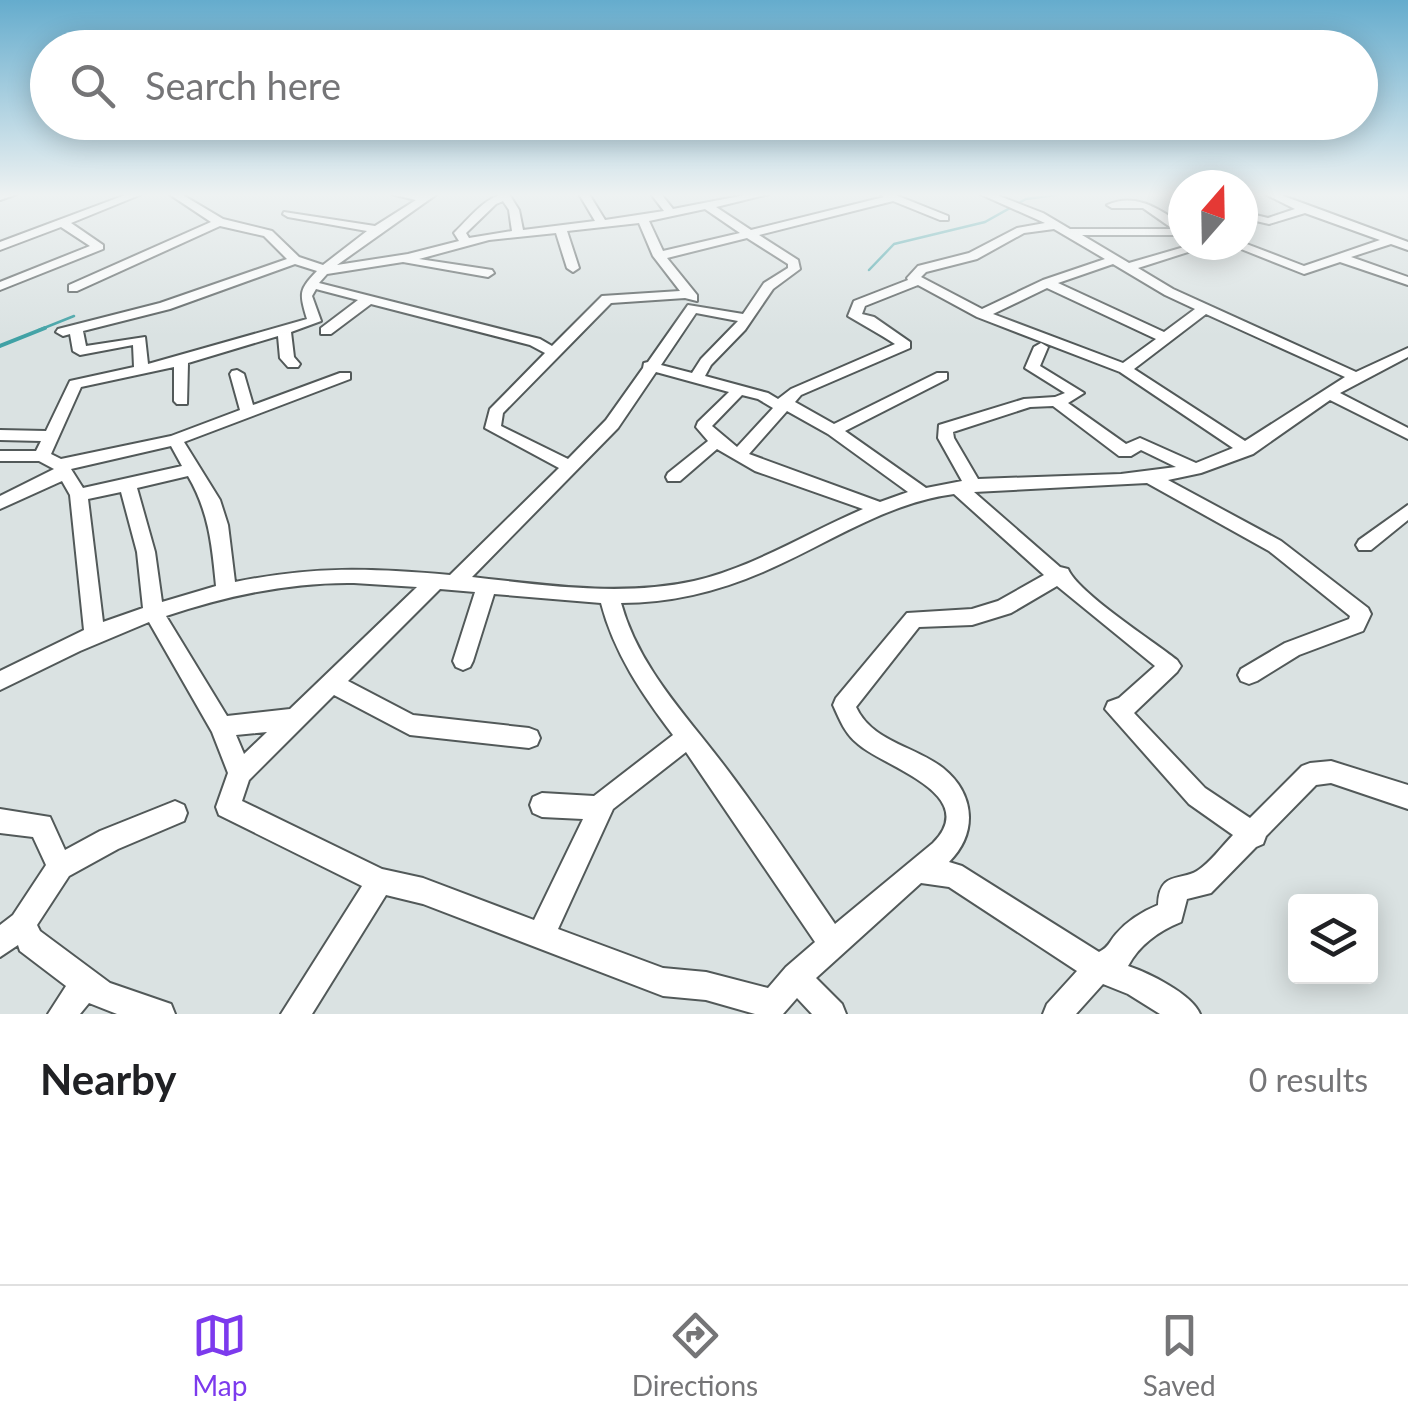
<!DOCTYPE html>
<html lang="en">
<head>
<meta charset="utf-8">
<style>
  :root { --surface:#fff; --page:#f2f2f2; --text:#202124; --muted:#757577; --line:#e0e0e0; --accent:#7c3aed }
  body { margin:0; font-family:Lato,sans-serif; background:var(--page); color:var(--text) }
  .controls { position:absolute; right:30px; bottom:30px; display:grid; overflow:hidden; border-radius:10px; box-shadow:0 5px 25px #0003 }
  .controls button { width:90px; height:90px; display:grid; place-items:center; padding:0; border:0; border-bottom:2px solid var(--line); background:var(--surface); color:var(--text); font:50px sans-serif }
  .compass { position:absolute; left:1168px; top:170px; width:90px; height:90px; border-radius:50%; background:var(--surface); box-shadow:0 5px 25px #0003; rotate:20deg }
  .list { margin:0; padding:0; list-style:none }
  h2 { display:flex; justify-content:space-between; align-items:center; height:130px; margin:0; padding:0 40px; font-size:42px }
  h2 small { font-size:32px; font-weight:400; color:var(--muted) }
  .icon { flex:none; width:55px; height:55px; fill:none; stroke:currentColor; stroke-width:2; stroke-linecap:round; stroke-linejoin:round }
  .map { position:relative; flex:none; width:1408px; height:1014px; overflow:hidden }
  .search { position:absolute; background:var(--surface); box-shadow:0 5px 25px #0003; left:30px; right:30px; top:30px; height:110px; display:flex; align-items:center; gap:25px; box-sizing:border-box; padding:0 35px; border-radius:55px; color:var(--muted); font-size:38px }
  .sheet { height:270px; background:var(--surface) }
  nav { display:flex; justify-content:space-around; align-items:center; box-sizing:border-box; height:140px; border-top:2px solid var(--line); background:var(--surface); font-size:28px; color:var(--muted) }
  nav a { display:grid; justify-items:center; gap:5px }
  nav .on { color:var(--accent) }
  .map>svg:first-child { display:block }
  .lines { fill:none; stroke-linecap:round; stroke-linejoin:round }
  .stream-far1 { stroke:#40a1a5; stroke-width:2.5 }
  .stream { stroke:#40a1a5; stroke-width:4 }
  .minor-casing { stroke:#525959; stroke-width:4 }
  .minor { fill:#fff; fill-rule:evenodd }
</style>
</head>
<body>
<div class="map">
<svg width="1408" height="1014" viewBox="0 0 1408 1014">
  <rect width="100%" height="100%" fill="#dae2e2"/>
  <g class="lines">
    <!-- stream-far1 -->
    <path class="stream-far1" d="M869,270L894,244L985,222L1026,199L1062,194
      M39,330L74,316"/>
    <!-- stream -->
    <path class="stream" d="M0,346L45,328"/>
    <defs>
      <path id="minor" d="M0,194H17L0,200Z
        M128,194H142L71,223L103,245V249L0,290V282L90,246L61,227L0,250V242Z
        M169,194H181L223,219L272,231L299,257L323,265L367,231L288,217L283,214L284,212L375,226L416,200L391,194H437L337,265L408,254L459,241L454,233L456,231C472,215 489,193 509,194L519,210L523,230L595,221L579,194H589L605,220L664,211L651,194H661L673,209L750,194H769L716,207L751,230L884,197L880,194H893L948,216V220H940L893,201L759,235L798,260L800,269L773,289L745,330L711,365L705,376L768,393L778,399L791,389L895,344C880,334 863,325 848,316L854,301L908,280L907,278L918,266L969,253L1017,228L1045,223L980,194H994L1043,213L1070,229H1173L1143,208H1112L1107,205C1136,192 1159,209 1183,225V235H1082L1129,263L1191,245H1210L1138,268L1173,289L1356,372L1408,348V357L1340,393L1408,428V439L1330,400L1253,454L1201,473L1168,480L1281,541L1368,608L1371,614L1363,631L1299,655L1257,681L1249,684L1241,681L1238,675L1241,669L1285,643L1349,619L1350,616L1269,551L1147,483L974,492L1060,567L1068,569C1077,592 1153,641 1177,660L1181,666L1177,672L1134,713L1205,788L1250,818L1302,766L1310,763L1331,761L1408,785V809L1331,783L1316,785L1266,836L1263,844L1256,847L1211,893L1187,899L1181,922C1159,931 1140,944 1128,966C1149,973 1192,994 1200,1014H1160L1128,994L1103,984L1076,1014H1043L1047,1004L1077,971L949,887L921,883L816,978L842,1004L846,1014H812L797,998L783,1014H755L706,1000L663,996L423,904L386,895L312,1014H281L362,886L219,815L216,807L228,773L212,732L149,622L80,651L0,690V671L84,630L70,495L62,481L0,509V496L54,469L39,461H0V451H36L41,441L0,440V430L46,431L70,381L134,367L133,345L80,355L73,351L70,334L63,336L56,332L58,329L160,303L287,259L264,236L220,226L77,291H69V285L211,222ZM503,201L509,210L512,231L469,238L466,233L496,204ZM705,209L740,233L663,251L649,221ZM639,223L653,256L680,291L602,296L552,346L540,339L319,283L327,274L403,262L488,277L494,273L492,270L419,259L489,240L556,233L567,268L573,272L579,268L567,231ZM1054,229L1105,259L1043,280L982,309L921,277L926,272L977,259L1024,233ZM747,238L788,264V268L764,283L743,314L688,305L648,362L644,363L643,368L606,420L568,459L501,426L503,413L611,303L685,298L697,301V295L667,258ZM295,264L317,271C299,290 299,292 307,319L148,364L145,337L86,346L83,331L170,309ZM1113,264L1165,295L1195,309L1164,332L1058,283ZM918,285L977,317L1120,372L1233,448L1196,463L1140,438L1126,444L1068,403L1084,393L1040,366L1048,347L1041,343L1034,347L1025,368L1065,393L1055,397L1024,399L939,425L938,438L962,481L926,488L845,431L947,379V373H937L834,424L795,402L801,395L910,348V342L874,317L862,314L865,306ZM1047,288L1156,339L1123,363L993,314ZM316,289L358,300L321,328V334H331L371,304L530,345L545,353L490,409L485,428L559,468L450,575C370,568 314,566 235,582L228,525L220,500L184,442L350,379V373H340L253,405L244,374L237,370L232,371L230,374L240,410L171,436L61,459L51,454L81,387L174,367V401L177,404H187L188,363L278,336L280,358L288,367H298L300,364L294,357L291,332L321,321L312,296ZM696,313L738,321L701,359L692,373L661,365ZM1206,314L1345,377L1245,441L1134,369ZM656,372L729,392L698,422L696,427L708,441L668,473L666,477L668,481H680L717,449L755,471L863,509C807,533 754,567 694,581C621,597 544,585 472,577L618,428ZM742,395L758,399L773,408L737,447L712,426ZM1053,406L1119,456H1131L1141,450L1176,467L1121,474L978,479L954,438L953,432L1030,407ZM787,411L828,434L908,492L880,502L749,454ZM171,446L182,466L83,488L71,469ZM188,476C209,512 212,545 216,586L162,602L155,552L137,488ZM121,492L137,552L143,608L103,622L88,499ZM954,494L1044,575L998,601L972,609L907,613L836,698L833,705C840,720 845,734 858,744C884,767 982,794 933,843L835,924C800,873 766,821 729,772C689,718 639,669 621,603C670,603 717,592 763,572C826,545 885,503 954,494ZM354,583L417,587L290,709L227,716L166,616C226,596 290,582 354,583ZM1057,586L1155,666L1119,698L1108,702L1105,709L1189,804L1233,835C1222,846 1210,863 1197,871C1180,881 1159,871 1158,905C1143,911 1127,921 1116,934C1109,942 1109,947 1099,952L962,866L949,862C978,833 975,794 943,768C915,746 872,742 856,707L919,627L972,625L1011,613ZM440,589L475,592L453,661L456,667L463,670L470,667L473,661L494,594L601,603C614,653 642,694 673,735L594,796L542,793L533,797L530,805L533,813L542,817L583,819L534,920L423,878L382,869L242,801L249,780L334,695L410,735L529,748L537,745L540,738L537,731L529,728L413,715L348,681ZM267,732L244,754L236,735ZM686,752L815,942L786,967L768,988L706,972L663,968L558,929L613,809Z
        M1265,194H1278L1408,242V250L1391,244L1351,257L1408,277V285L1340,262L1304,274L1236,247L1234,245L1244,243L1304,266L1380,240L1305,213L1269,224L1243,218V212L1268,218L1295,209Z
        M1408,505V520L1371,550H1359L1356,545L1359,540Z
        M175,801L184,805L187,813L184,821L118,849L69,876L37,925L40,931L110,983L171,1004L175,1014H117L89,1003L80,1014H48L66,986L20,951L18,945L0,957V925L13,915L46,865L33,837L0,833V809L50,817L65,850L100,831Z"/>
    </defs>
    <!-- minor casing -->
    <use href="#minor" class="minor-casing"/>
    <!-- minor -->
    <use href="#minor" class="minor"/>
  </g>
  <!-- sky -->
  <linearGradient id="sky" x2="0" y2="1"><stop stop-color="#65accd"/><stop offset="0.58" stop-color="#eef2f2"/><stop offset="1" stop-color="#eef2f2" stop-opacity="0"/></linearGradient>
  <rect width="1408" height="336" fill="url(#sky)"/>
</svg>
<div class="controls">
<button><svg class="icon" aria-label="layers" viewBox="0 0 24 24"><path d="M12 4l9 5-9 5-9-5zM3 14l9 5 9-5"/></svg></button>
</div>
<svg class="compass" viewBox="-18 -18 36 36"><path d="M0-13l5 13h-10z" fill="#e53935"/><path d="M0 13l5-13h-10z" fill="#757577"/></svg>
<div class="search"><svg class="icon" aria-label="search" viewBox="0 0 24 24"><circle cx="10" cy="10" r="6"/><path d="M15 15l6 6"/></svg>Search here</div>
</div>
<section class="sheet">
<h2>Nearby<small>0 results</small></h2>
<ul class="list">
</ul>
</section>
<nav>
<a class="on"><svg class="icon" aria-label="map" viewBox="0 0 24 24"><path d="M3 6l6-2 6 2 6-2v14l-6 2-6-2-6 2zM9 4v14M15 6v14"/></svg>Map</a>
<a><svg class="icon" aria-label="directions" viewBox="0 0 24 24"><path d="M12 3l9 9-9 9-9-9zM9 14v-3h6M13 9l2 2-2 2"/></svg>Directions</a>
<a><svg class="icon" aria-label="saved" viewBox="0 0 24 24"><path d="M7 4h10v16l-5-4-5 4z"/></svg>Saved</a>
</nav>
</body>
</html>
